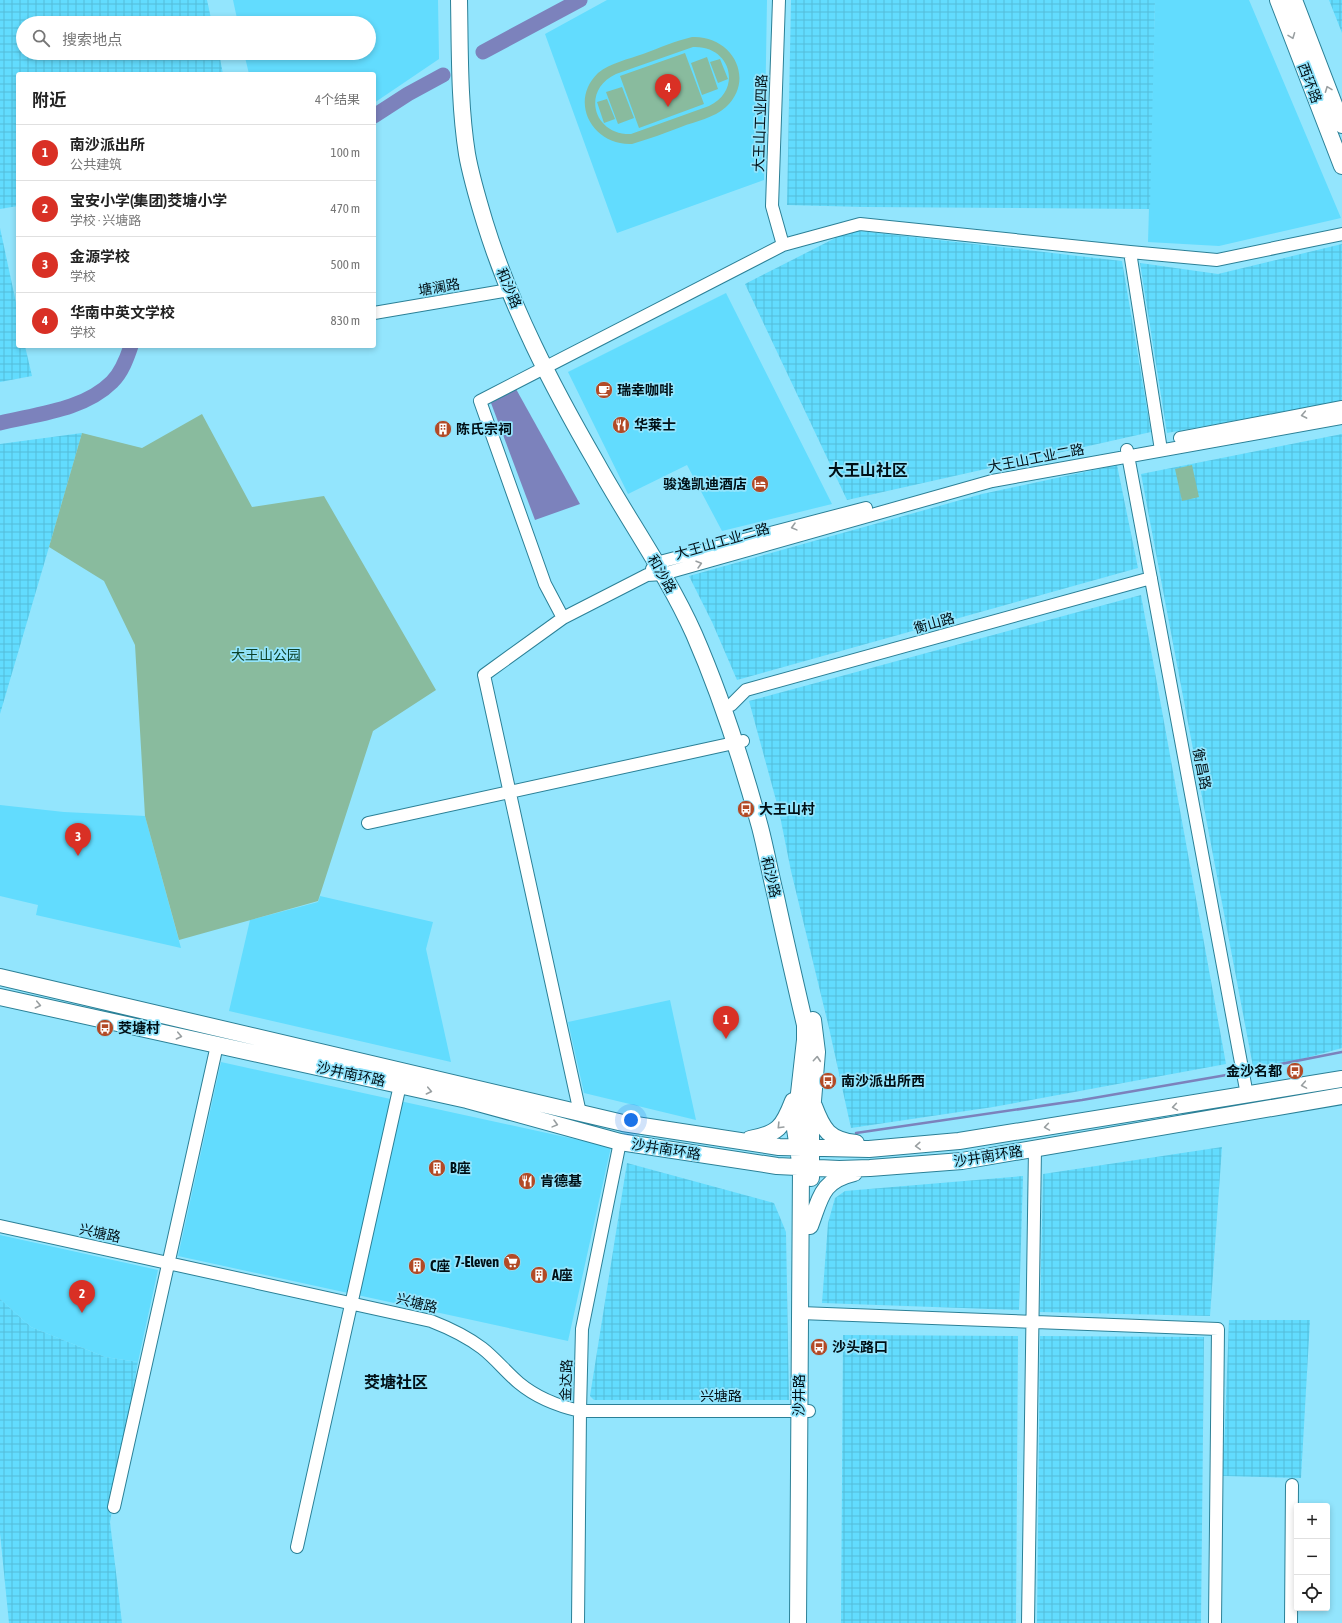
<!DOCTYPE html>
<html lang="zh">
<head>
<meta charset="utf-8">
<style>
  :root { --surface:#fff; --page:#f2f2f2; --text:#222; --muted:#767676; --line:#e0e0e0; --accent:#d93025 }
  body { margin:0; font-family:"Asap Condensed","Noto Sans SC",sans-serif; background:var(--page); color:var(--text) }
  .controls { position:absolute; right:12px; bottom:12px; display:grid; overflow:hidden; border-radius:4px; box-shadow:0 2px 6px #0003 }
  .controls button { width:36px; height:36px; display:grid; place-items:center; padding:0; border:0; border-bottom:1px solid var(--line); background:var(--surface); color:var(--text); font:20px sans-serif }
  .you { position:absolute; left:631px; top:1120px; width:14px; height:14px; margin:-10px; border:3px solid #fff; border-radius:50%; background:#1a73e8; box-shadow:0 0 0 6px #1a73e833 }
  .badge { display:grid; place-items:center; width:26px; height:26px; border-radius:50%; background:var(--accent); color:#fff; font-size:13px; font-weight:700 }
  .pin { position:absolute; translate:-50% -33px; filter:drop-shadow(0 1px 2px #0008) }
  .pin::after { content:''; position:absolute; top:21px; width:14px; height:12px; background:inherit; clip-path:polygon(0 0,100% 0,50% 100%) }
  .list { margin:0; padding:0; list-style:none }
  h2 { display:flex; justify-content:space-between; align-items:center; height:52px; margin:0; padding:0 16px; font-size:17px }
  h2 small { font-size:13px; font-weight:400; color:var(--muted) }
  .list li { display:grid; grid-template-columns:26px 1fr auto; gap:12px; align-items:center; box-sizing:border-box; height:56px; padding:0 16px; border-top:1px solid var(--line) }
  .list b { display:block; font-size:15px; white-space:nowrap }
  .list p { margin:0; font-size:13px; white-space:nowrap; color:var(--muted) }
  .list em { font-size:13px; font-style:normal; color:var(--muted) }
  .icon { flex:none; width:22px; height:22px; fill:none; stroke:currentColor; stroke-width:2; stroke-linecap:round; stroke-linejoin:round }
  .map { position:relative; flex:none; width:1342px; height:1623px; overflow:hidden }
  .search { position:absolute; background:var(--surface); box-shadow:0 2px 6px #0003; left:16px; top:16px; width:360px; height:44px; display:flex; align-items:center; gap:10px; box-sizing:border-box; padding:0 14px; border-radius:22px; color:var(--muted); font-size:15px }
  .panel { position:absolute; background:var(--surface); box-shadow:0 2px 6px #0003; left:16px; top:72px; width:360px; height:276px; border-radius:4px }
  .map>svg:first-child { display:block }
  .built { fill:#62dcfe }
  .industrial { fill:url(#industrial-grid) }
  .green { fill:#89bb9e; fill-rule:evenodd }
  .water { fill:#7c82bc }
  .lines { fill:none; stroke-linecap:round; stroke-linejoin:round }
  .stream { stroke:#7c82bc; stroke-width:2.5 }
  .river { stroke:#7c82bc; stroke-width:15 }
  .minor-casing { stroke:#2b8097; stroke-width:14 }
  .major-casing { stroke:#2b8097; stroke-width:18 }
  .minor { stroke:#fff; stroke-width:12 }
  .major { stroke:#fff; stroke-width:16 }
  .oneway { stroke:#999fa1 }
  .labels { text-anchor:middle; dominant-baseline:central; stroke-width:3.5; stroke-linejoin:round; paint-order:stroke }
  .street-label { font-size:14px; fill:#000f15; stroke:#93e5fd }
  .poi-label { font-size:14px; font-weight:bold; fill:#000f15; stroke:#93e5fd; text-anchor:start }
  .park-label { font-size:14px; fill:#0c4229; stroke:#93e5fd }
  .quarter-label { font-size:16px; font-weight:bold; fill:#000f15; stroke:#93e5fd }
</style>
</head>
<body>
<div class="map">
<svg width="1342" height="1623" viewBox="0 0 1342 1623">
  <defs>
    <pattern id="industrial-grid" width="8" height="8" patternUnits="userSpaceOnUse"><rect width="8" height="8" fill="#62dcfe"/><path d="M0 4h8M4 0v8" fill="none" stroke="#53bcd9"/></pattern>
  </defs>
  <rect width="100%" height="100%" fill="#93e5fd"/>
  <!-- built -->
  <path class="built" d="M233,0H438L439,59L374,103V74H249L244,53H369V23H238Z
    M607,0H767L764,180L617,233L545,34Z
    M1155,0H1249L1341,218L1219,246L1148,242Z
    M726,293L832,504L722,531L687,465L628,494L568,372Z
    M0,805L64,812L145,816L181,948L36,915L38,905L0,896Z
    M320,896L433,922L426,949L451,1062L229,1011L250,920L318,902Z
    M670,1000L696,1120L584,1093L568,1022Z
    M221,1062L611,1147L568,1341L178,1256Z
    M0,1235L158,1270L138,1362L105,1357L31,1327L0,1299Z"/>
  <!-- industrial -->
  <path class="industrial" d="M0,0H207L212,23H23V53H219L223,74H18V206L0,209Z
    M791,0H1155L1150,209L863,207L787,205Z
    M1329,0H1342V33Z
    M0,228L18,312V346H25L32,376L0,382Z
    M851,230L1122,261L1151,432L847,500L745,284Z
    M1342,244V401L1167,433L1140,263L1218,274Z
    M82,433L49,547L0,714V444Z
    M1342,434V1048L1254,1072L1141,474Z
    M1117,465L1138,568L737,680L712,622L689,576L982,494Z
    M1141,595L1226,1064L993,1107L851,1128L829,1028L791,871L779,811L749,701Z
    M1222,1147L1210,1316L1040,1312L1043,1174Z
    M627,1163L774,1203L786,1232L789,1400H594L590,1396Z
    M1023,1176L1019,1310L822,1303L828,1223L835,1198L845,1191Z
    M0,1299L31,1327L105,1357L138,1362L110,1522L122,1623H9L0,1533Z
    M1229,1320H1310L1301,1478L1223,1476Z
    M843,1335L1018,1336L1016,1623H841Z
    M1040,1336L1204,1337L1201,1623H1037Z"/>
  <!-- green -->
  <path class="green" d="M692,37C732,35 756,79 726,107C714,118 696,121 681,127C665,133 649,139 632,144C593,146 568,102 598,73C610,63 629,59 643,54C659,48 675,41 692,37ZM693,47C731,45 743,90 709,106L631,134C593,135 581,90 616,74Z
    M685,53L704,104L639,128L620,76Z
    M707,57L718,89L702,95L691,63Z
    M720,59L728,79L718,83L710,62Z
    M622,87L634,118L618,124L606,92Z
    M607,99L615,119L604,123L597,102Z
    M202,414L252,507L324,496L436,690L373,731L318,901L179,940L145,816L135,645L104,581L49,547L82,433L142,448Z
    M1192,465L1199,497L1182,501L1175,469Z"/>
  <!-- water -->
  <path class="water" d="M516,389L580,504L535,520L491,403Z"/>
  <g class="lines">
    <!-- stream -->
    <path class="stream" d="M1245,1071L1342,1052
      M856,1133L1082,1100L1238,1073"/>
    <!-- river -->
    <path class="river" d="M483,52L580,0
      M374,116L408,94L443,75
      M0,423C37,414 84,410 112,382C122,372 127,358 131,346"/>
    <defs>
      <path id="minor" d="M779,0L772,206L783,245
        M1130,252L1161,450
        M374,313L509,290
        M1180,438L1342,407
        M1127,450L1247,1095
        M652,569L656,563L866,508
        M563,618L545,584L480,401L783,245L860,224L1130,252L1217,260L1342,234
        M731,705L746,690L1151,578
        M368,823L743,741
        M580,1113L484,675L563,618L647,575L663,574L992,481L1342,418
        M0,1226L431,1321C449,1328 466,1336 482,1348C495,1358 506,1372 519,1383C537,1398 558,1406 580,1411H809
        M800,1313L1218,1329L1215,1623
        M114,1507L217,1045
        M297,1547L400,1085
        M578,1623L580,1411L582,1329L620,1142
        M1028,1623L1035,1148
        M1291,1623L1292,1485"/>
      <path id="major" d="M459,0C460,51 459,103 467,154C471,177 478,200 485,223C511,307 552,386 596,462C628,520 667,574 694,634C721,696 742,761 760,827C766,850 770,873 776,897C785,939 795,982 805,1025V1040L795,1129L801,1168L798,1623
        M1278,0L1342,166
        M1294,0L1342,125
        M0,977L623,1123L779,1147L869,1149L959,1141L1342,1079
        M0,997L467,1100L620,1142L777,1166L839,1169L870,1168L962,1161L1342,1096
        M814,1106C823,1130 829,1140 856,1143
        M750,1139C778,1134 783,1127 793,1101
        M811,1178V1125L817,1052L813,1020
        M810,1226C821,1197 821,1181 854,1173"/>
    </defs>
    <!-- minor casing -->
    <use href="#minor" class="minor-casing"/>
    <!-- major casing -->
    <use href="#major" class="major-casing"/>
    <!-- minor -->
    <use href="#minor" class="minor"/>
    <!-- major -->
    <use href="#major" class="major"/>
  </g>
  <!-- one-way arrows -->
  <defs><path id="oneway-chevron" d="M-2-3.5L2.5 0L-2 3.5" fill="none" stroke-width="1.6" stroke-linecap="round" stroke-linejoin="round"/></defs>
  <g class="oneway">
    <use href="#oneway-chevron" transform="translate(1292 36) rotate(69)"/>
    <use href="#oneway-chevron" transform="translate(1328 89) rotate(-111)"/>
    <use href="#oneway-chevron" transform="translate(1304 415) rotate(169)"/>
    <use href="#oneway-chevron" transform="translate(794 527) rotate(165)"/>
    <use href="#oneway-chevron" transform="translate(699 564) rotate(-16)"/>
    <use href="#oneway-chevron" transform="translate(38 1005) rotate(12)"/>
    <use href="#oneway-chevron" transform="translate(179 1036) rotate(12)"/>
    <use href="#oneway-chevron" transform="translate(817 1059) rotate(-85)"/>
    <use href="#oneway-chevron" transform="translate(1304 1085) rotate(170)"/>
    <use href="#oneway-chevron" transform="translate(429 1091) rotate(12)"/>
    <use href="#oneway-chevron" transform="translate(1175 1107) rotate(171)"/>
    <use href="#oneway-chevron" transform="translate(555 1124) rotate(15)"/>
    <use href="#oneway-chevron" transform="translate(780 1126) rotate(134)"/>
    <use href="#oneway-chevron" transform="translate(1047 1127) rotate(171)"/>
    <use href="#oneway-chevron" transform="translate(918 1146) rotate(176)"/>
  </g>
  <!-- icons -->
  <defs>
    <symbol id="cafe-disc" viewBox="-11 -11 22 22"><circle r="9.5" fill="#b24a26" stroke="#93e5fd"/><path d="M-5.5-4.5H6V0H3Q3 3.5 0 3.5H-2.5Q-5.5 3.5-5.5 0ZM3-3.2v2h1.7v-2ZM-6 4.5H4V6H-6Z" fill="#fff"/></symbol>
    <symbol id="restaurant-disc" viewBox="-11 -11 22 22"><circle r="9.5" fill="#b24a26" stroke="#93e5fd"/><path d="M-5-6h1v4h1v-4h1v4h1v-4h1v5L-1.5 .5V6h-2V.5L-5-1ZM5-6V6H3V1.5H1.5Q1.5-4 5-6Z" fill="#fff"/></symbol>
    <symbol id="building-disc" viewBox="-11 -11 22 22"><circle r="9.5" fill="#b24a26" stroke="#93e5fd"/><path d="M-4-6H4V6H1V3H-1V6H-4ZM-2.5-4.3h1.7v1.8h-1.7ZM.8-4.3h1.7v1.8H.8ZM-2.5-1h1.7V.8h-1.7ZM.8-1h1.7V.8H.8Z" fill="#fff"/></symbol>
    <symbol id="hotel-disc" viewBox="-11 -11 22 22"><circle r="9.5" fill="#b24a26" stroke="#93e5fd"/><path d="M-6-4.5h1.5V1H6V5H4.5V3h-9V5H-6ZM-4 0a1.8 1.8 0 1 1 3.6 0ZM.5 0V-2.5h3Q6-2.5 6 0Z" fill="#fff"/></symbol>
    <symbol id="bus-disc" viewBox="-11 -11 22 22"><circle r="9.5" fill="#b24a26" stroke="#93e5fd"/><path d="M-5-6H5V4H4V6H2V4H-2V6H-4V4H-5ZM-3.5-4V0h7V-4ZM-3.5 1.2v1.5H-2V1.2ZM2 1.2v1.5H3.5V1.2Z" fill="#fff"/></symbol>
    <symbol id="supermarket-disc" viewBox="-11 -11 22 22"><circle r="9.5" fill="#b24a26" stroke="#93e5fd"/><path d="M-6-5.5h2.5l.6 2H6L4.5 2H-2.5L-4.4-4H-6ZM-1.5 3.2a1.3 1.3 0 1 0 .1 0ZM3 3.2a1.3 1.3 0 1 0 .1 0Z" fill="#fff"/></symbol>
  </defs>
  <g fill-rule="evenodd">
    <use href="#cafe-disc" x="594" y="380" width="20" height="20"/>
    <use href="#restaurant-disc" x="611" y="415" width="20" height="20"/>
    <use href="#building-disc" x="433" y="419" width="20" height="20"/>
    <use href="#hotel-disc" x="750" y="474" width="20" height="20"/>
    <use href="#bus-disc" x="736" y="799" width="20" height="20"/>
    <use href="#bus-disc" x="95" y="1018" width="20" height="20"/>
    <use href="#bus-disc" x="1285" y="1061" width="20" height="20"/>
    <use href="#bus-disc" x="818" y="1071" width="20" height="20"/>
    <use href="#building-disc" x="427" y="1158" width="20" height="20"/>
    <use href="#restaurant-disc" x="517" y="1171" width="20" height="20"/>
    <use href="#supermarket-disc" x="502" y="1252" width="20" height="20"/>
    <use href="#building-disc" x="407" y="1256" width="20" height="20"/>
    <use href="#building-disc" x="529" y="1265" width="20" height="20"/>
    <use href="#bus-disc" x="809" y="1337" width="20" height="20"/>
  </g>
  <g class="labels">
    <!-- street labels -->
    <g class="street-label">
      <text transform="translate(1310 83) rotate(69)">西环路</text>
      <text transform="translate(760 123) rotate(-88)">大王山工业四路</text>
      <text transform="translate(439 287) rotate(-10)">塘澜路</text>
      <text transform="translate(509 288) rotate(67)">和沙路</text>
      <text transform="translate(1036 458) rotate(-11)">大王山工业二路</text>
      <text transform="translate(722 541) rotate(-16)">大王山工业二路</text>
      <text transform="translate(662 574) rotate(60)">和沙路</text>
      <text transform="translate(934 623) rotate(-16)">衡山路</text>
      <text transform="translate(1202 769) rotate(79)">衡昌路</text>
      <text transform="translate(771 877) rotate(77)">和沙路</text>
      <text transform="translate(351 1074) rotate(12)">沙井南环路</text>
      <text transform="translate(666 1149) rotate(9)">沙井南环路</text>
      <text transform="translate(988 1156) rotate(-9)">沙井南环路</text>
      <text transform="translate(100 1233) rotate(12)">兴塘路</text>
      <text transform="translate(417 1303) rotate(14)">兴塘路</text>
      <text transform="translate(566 1380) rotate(-88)">金达路</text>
      <text transform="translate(799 1395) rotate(-90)">沙井路</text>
      <text x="721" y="1396">兴塘路</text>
    </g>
    <!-- poi labels -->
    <g class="poi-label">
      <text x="617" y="390">瑞幸咖啡</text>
      <text x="634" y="425">华莱士</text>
      <text x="456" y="429">陈氏宗祠</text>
      <text x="747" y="484" text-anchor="end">骏逸凯迪酒店</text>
      <text x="759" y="809">大王山村</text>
      <text x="118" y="1028">茭塘村</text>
      <text x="1282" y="1071" text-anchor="end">金沙名都</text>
      <text x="841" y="1081">南沙派出所西</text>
      <text x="450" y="1168">B座</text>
      <text x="540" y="1181">肯德基</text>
      <text x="499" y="1262" text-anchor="end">7-Eleven</text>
      <text x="430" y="1266">C座</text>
      <text x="552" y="1275">A座</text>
      <text x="832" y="1347">沙头路口</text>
    </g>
    <!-- park labels -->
    <g class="park-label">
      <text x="266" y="655">大王山公园</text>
    </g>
    <!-- quarter labels -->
    <g class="quarter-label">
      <text x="868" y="470">大王山社区</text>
      <text x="396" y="1382">茭塘社区</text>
    </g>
  </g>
</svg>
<div class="controls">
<button>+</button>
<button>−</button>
<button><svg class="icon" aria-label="locate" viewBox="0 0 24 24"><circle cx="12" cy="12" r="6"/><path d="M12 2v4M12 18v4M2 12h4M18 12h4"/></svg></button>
</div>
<div class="you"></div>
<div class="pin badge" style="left:726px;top:1039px">1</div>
<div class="pin badge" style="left:82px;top:1313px">2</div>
<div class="pin badge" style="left:78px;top:856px">3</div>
<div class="pin badge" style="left:668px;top:107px">4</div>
<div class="search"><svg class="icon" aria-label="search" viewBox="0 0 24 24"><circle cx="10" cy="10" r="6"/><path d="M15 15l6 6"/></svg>搜索地点</div>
<section class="panel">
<h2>附近<small>4个结果</small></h2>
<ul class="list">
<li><span class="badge">1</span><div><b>南沙派出所</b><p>公共建筑</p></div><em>100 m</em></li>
<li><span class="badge">2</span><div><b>宝安小学(集团)茭塘小学</b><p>学校 · 兴塘路</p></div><em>470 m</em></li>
<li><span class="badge">3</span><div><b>金源学校</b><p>学校</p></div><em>500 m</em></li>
<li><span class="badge">4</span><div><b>华南中英文学校</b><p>学校</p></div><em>830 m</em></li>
</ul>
</section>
</div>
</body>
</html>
